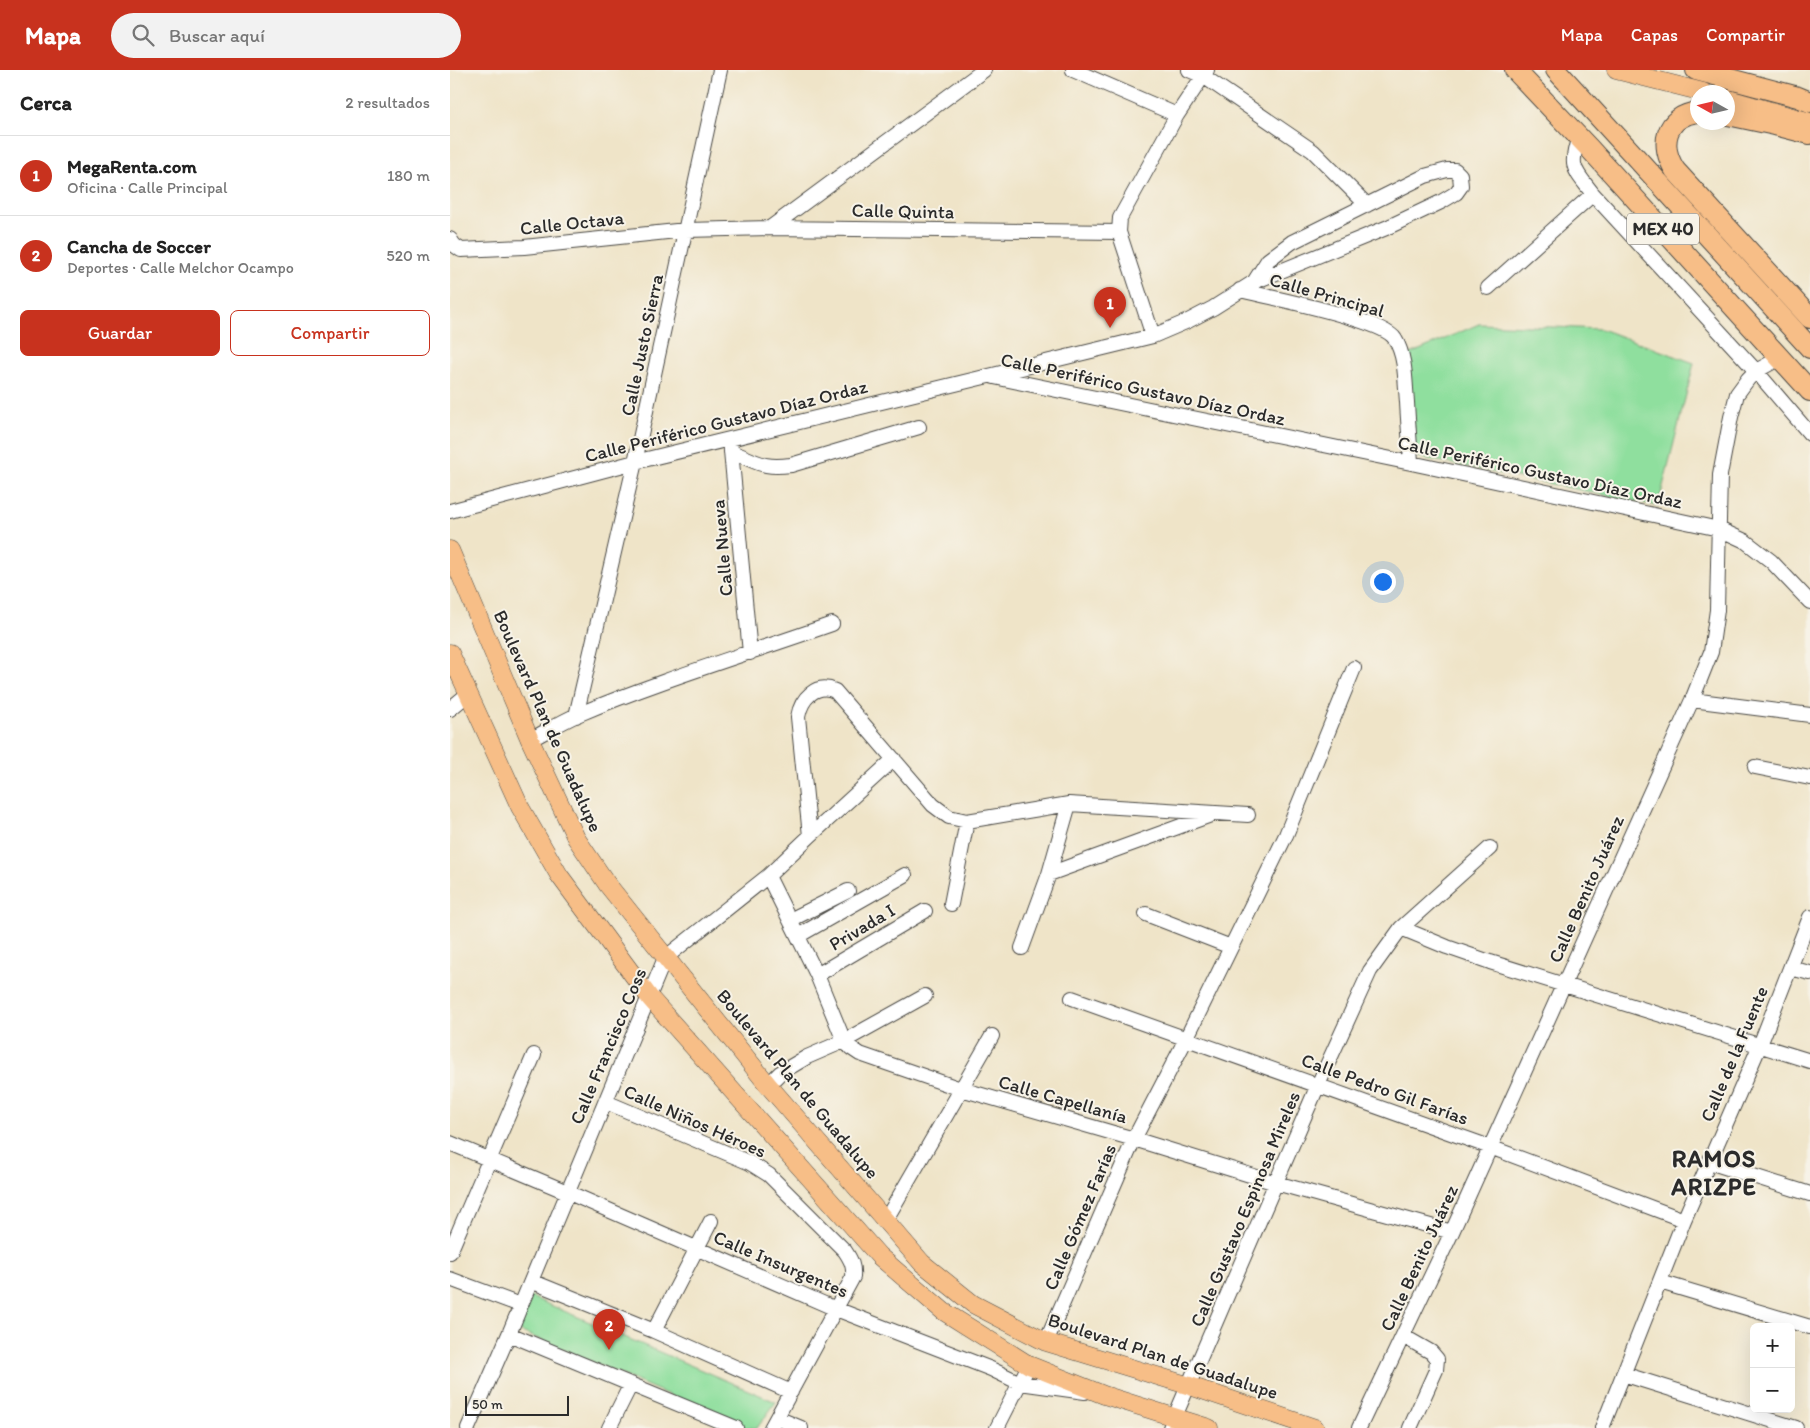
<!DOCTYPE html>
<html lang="es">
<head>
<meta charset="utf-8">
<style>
  :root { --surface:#fff; --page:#f2f2f2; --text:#222; --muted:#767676; --line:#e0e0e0; --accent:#c8321e }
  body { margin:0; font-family:Itim,sans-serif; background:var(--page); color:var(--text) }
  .controls { position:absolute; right:15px; bottom:15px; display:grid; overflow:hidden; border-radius:8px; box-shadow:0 5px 20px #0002 }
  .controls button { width:45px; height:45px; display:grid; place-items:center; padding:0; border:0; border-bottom:1px solid var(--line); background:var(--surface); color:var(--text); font:25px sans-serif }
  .compass { position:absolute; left:1240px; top:15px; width:45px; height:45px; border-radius:50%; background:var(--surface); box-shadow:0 5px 20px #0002; rotate:278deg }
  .scale { position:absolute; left:15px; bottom:12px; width:104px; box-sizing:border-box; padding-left:5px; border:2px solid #2b2b2b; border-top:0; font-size:14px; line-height:18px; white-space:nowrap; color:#2b2b2b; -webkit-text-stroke:4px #f7f3e8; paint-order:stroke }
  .you { position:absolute; left:932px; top:511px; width:18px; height:18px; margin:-12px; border:4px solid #fff; border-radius:50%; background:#1a73e8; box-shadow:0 0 0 8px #1a73e833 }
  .badge { display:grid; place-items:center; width:32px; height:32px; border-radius:50%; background:var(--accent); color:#fff; font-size:16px; font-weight:700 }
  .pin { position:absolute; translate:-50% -41px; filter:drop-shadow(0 1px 2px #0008) }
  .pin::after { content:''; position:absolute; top:26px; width:18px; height:15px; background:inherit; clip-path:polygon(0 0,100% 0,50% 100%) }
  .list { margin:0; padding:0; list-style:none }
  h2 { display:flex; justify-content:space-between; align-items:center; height:65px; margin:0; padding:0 20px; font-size:21px }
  h2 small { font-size:16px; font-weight:400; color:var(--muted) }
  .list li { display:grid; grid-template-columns:32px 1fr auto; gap:15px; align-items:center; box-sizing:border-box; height:80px; padding:0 20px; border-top:1px solid var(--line) }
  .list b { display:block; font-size:19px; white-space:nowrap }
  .list p { margin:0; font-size:16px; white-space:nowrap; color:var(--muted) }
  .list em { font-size:16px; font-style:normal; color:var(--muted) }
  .actions { display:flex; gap:10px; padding:15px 20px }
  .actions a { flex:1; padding:11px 0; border:1px solid var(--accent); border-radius:8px; text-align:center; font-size:18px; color:var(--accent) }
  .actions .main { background:var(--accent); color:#fff }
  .icon { flex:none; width:28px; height:28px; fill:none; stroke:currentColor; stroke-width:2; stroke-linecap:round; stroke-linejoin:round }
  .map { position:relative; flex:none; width:1360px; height:1358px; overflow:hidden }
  header { display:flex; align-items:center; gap:30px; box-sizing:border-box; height:70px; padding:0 25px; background:var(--accent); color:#fff }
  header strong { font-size:24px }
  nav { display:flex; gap:28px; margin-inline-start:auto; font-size:18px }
  .search { width:350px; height:45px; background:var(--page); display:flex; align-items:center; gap:12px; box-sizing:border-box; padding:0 18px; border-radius:28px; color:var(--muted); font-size:19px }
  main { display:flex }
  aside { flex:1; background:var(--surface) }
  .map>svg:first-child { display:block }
  .green { fill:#8fdf9e; stroke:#5d8564 }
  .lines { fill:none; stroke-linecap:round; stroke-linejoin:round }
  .minor-casing { stroke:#484743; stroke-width:16 }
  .major-casing { stroke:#484743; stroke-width:19 }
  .highway-casing { stroke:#484743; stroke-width:22 }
  .minor { stroke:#fff; stroke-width:14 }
  .major { stroke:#f7be87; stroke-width:18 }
  .highway { stroke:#f7be87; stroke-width:20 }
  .labels { text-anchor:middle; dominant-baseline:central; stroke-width:4; stroke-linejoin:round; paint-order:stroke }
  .shield { fill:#f7f3e8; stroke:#686764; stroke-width:1 }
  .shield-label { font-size:18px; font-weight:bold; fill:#2b2b2b }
  .street-label { font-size:19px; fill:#2b2b2b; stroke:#f7f3e8 }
  .district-label { font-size:24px; font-weight:bold; letter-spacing:1px; fill:#2b2b2b; stroke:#f7f3e8 }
</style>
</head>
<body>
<header>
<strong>Mapa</strong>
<div class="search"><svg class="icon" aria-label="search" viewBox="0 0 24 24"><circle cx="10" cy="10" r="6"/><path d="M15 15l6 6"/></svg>Buscar aquí</div>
<nav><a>Mapa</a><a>Capas</a><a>Compartir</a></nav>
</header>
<main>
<aside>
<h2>Cerca<small>2 resultados</small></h2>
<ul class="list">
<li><span class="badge">1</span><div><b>MegaRenta.com</b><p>Oficina · Calle Principal</p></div><em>180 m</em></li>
<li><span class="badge">2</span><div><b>Cancha de Soccer</b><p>Deportes · Calle Melchor Ocampo</p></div><em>520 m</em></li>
</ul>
<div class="actions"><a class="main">Guardar</a><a>Compartir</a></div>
</aside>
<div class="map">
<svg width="1360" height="1358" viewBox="0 0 1360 1358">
  <rect width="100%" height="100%" fill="#f7f3e8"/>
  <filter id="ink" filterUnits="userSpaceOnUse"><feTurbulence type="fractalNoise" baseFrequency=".02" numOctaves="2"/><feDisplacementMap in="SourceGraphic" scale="10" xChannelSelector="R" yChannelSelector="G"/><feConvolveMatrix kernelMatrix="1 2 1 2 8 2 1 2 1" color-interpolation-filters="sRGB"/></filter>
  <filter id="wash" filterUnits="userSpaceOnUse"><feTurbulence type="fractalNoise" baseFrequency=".0096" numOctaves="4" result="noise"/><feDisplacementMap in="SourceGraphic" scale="20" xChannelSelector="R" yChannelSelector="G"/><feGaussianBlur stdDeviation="1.12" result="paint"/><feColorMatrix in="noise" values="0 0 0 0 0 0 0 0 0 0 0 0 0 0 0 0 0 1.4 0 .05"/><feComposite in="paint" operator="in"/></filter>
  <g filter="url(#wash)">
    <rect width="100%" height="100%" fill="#efe4c8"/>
    <!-- green -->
    <path class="green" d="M1029,254L1151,259L1244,293L1208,436L959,385L958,285Z
      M79,1226L326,1332L307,1358H296L65,1259Z"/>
  </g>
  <g filter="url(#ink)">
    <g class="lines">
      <defs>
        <path id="minor" d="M623,0L727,45
          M739,0L753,6L863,81L917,135
          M1129,67C1118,98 1125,100 1143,124L1306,301L1360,364
          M320,158L534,0
          M0,169L4,175L11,180L74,177L236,160L320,158L669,162
          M1038,218L1143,124
          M790,220C817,227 933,249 945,269C956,287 955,311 957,332C958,353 960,373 961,393
          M703,266L669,162L670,148L727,45L757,0
          M544,307L961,393L1269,459L1295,471L1321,491L1360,532
          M280,370L300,583
          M281,382C308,391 310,399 341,395L469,357
          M0,441L185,392L703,266L738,251L763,238L804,212L936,158L991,132L1006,123L1011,116L1010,105L1005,100H997L975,106L842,172L818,190L804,212
          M1242,630L1360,645
          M0,639L18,624
          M126,646L185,392L270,0
          M80,670C95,662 111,652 127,645C210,610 297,584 382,554
          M1305,697L1360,708
          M360,766L348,647C351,629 366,612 385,621L483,735L499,747L517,751L619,734L798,745
          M599,804L761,745
          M318,806L367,905L394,971L401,978L410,984L511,1019L684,1069L826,1113L1002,1162
          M501,834L517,751
          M696,844L781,877
          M340,850L398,821
          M951,858L997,877L1040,892L1360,991
          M348,866L455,805
          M572,878L599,804L619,734
          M1340,898L1360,903
          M367,905L475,841
          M622,928L1040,1077L1234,1150
          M318,1015L330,1003L357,987L394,971L475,926
          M156,1032L300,1093L319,1105L395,1181C401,1190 404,1196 403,1207L321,1358
          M0,1073L117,1122L386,1239L541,1299L570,1313L635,1322
          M1259,1092L1360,1124
          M435,1151L542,966
          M0,1182L84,985
          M0,1209L70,1235
          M81,1211L204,1261L341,1322
          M1210,1212L1360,1257
          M204,1261L261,1151
          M59,1264L286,1358
          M953,1266L981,1282L987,1289L986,1300L960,1358
          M596,1272L684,1069L736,969L836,765L904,598
          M1173,1304L1346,1358
          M327,1348L351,1358
          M18,1358L59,1264L215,888L318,806L360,766L444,689
          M159,1358L181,1314
          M547,1358L579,1295
          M720,1358L868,1015L920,901L951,858L1040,778
          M909,1358L1002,1162L1242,630L1261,582L1267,540L1270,405L1281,347L1287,324L1298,309L1306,301L1330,288
          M1152,1358L1234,1150L1310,975L1360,847"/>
        <path id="major" d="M1166,0L1253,22
          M1278,29L1360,52
          M0,480L80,670L126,768L157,814L318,1015L472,1193L523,1234L596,1272L740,1316L865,1358
          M0,583L70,737L109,805L200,928L429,1186L493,1241L579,1295L654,1325L759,1358"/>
        <path id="highway" d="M1065,0L1139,78L1360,321
          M1106,0L1360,278
          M1246,0L1348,27L1360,32
          M1248,42C1215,46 1209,75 1225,100L1360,248
          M1278,45L1325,55L1360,64"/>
      </defs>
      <!-- minor casing -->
      <use href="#minor" class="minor-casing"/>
      <!-- major casing -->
      <use href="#major" class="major-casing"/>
      <!-- highway casing -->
      <use href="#highway" class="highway-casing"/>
      <!-- minor -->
      <use href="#minor" class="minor"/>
      <!-- major -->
      <use href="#major" class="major"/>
      <!-- highway -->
      <use href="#highway" class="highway"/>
    </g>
  </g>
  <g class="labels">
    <!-- shield labels -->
    <rect class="shield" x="1177" y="143.5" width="72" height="31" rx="4"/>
    <g class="shield-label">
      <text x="1213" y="159">MEX 40</text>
    </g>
    <!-- street labels -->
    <g class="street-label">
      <text transform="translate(453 141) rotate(1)">Calle Quinta</text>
      <text transform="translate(122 153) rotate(-6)">Calle Octava</text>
      <text transform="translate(877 225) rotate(16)">Calle Principal</text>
      <text transform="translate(192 275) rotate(-78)">Calle Justo Sierra</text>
      <text transform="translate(693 319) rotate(12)">Calle Periférico Gustavo Díaz Ordaz</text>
      <text transform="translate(276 351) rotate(-14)">Calle Periférico Gustavo Díaz Ordaz</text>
      <text transform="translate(1090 402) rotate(12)">Calle Periférico Gustavo Díaz Ordaz</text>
      <text transform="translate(272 478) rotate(-95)">Calle Nueva</text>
      <text transform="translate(98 651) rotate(66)">Boulevard Plan de Guadalupe</text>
      <text transform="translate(1136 819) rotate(-66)">Calle Benito Juárez</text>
      <text transform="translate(412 857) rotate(-31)">Privada I</text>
      <text transform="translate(158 976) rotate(-67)">Calle Francisco Coss</text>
      <text transform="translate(1284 984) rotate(-67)">Calle de la Fuente</text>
      <text transform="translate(348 1014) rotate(50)">Boulevard Plan de Guadalupe</text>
      <text transform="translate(935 1019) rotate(20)">Calle Pedro Gil Farías</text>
      <text transform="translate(613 1029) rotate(16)">Calle Capellanía</text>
      <text transform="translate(245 1051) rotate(24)">Calle Niños Héroes</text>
      <text transform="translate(795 1139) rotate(-67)">Calle Gustavo Espinosa Mireles</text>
      <text transform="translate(630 1147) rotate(-67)">Calle Gómez Farías</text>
      <text transform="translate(969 1188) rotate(-65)">Calle Benito Juárez</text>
      <text transform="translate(331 1194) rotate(23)">Calle Insurgentes</text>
      <text transform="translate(713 1286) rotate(18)">Boulevard Plan de Guadalupe</text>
    </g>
    <!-- district labels -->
    <g class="district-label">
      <text x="1264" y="1088">RAMOS<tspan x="1264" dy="28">ARIZPE</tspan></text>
    </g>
  </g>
</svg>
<div class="controls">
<button>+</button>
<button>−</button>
</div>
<svg class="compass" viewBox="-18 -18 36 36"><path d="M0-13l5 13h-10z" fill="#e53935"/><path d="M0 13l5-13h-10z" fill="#767676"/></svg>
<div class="scale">50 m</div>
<div class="you"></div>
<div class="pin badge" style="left:660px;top:258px">1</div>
<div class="pin badge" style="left:159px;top:1280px">2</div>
</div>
</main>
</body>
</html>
